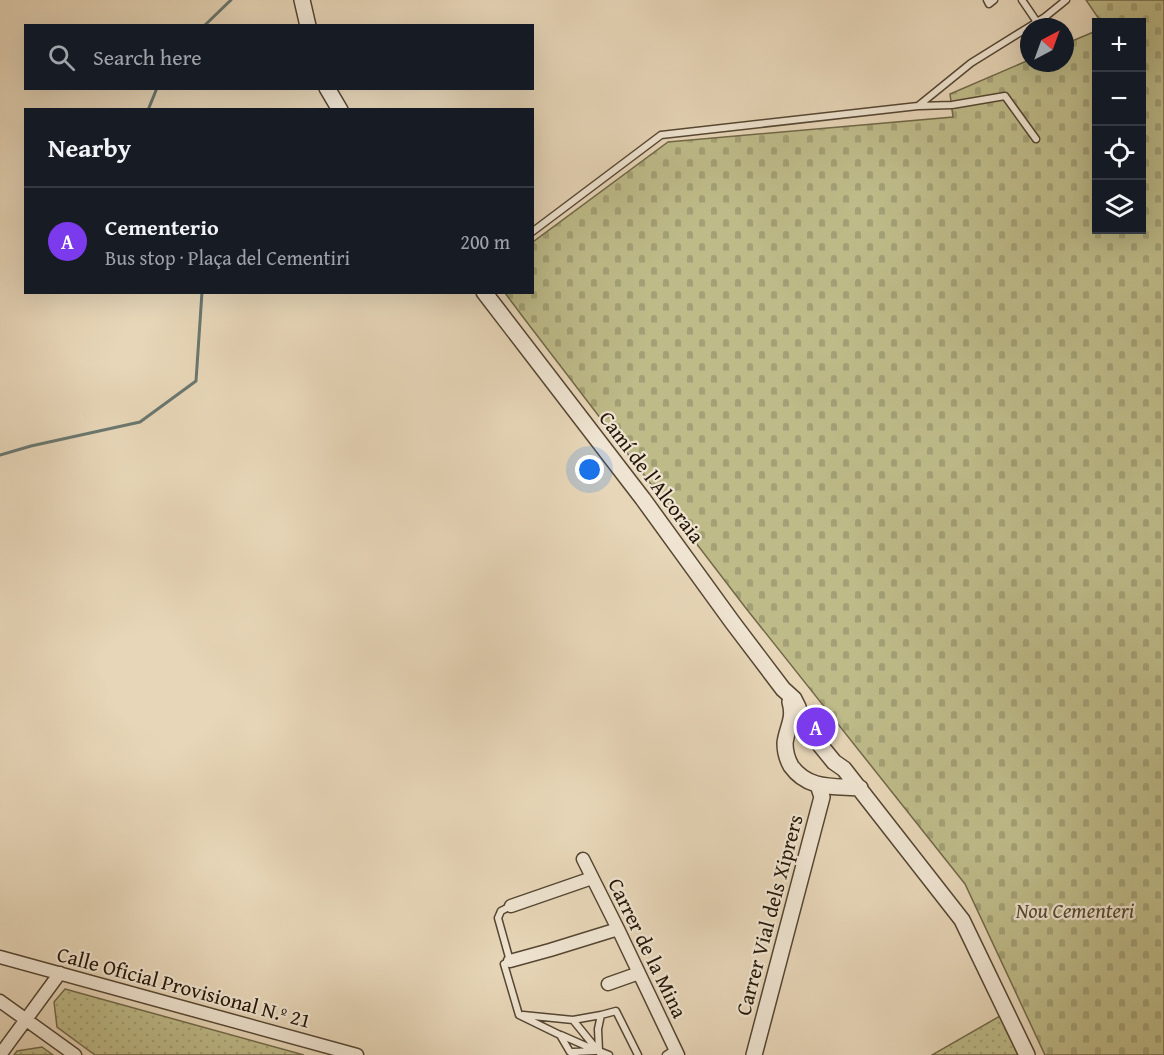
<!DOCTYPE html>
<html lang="en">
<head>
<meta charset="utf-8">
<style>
  :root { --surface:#171b24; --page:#242831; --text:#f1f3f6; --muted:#9ea1a6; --line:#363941; --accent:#7c3aed }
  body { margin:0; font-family:"Gentium Book Plus",serif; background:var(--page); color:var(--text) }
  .controls { position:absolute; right:18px; top:18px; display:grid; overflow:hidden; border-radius:0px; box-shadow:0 6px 24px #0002 }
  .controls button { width:54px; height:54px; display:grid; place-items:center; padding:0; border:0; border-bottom:2px solid var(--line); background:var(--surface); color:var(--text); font:30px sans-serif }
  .compass { position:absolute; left:1020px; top:18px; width:54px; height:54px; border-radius:50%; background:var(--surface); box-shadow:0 6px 24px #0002; rotate:41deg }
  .you { position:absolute; left:590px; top:470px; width:21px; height:21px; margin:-15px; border:4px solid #fff; border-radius:50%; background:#1a73e8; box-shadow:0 0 0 9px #1a73e833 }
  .badge { display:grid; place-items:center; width:39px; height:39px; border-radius:50%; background:var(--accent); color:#fff; font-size:20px; font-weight:700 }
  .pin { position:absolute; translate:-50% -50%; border:3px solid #fff; box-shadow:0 2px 6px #0006 }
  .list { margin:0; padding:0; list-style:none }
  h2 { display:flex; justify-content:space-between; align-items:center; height:78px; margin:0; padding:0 24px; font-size:26px }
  h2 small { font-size:20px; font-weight:400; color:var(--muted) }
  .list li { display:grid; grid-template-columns:39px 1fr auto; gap:18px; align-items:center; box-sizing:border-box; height:108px; padding:0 24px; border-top:2px solid var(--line) }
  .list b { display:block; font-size:22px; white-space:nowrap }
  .list p { margin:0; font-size:20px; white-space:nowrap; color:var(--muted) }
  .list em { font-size:20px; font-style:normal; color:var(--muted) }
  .icon { flex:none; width:33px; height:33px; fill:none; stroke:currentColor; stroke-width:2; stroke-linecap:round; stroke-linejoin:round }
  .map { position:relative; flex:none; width:1164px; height:1055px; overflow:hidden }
  .search { position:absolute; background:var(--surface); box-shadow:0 6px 24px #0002; left:24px; top:24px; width:510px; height:66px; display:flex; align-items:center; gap:15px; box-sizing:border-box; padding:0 21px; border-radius:0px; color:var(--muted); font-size:22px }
  .panel { position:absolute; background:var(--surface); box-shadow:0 6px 24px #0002; left:24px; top:108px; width:510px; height:186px; border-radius:0px }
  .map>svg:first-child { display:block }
  .grass { fill:url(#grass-dots); stroke:#716848; stroke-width:1.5 }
  .cemetery { fill:url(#cemetery-stones); stroke:#716848; stroke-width:1.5 }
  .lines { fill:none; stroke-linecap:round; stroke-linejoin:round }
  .stream { stroke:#6a776f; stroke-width:3 }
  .service-casing { stroke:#554632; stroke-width:9 }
  .minor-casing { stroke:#554632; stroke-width:15 }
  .tertiary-casing { stroke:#554632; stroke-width:18 }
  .service { stroke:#efe4d1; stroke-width:6 }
  .minor { stroke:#efe4d1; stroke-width:12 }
  .tertiary { stroke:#efe4d1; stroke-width:15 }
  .labels { text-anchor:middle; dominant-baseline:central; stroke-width:4.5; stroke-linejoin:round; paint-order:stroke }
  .street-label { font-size:21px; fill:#241606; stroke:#efe4d1 }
  .park-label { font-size:21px; font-style:italic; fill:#52482d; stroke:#efe4d1 }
</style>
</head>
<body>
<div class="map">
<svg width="1164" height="1055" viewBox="0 0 1164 1055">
  <defs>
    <pattern id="grass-dots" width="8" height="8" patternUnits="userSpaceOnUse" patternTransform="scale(1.5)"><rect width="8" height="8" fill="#bebb89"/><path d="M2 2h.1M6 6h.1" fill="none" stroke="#a3a075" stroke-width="1.8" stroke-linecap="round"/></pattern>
    <pattern id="cemetery-stones" width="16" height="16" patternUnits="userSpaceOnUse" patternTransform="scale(1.5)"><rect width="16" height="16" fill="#bebb89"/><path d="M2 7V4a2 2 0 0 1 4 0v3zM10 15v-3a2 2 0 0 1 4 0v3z" fill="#a3a075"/></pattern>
  </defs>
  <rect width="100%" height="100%" fill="#e7d6b8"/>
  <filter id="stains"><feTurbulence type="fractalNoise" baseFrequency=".00333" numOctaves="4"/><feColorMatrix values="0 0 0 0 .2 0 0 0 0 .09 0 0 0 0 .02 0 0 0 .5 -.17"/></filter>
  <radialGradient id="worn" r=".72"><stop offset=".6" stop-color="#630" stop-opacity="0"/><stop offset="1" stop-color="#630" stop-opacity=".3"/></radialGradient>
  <!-- grass -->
  <path class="grass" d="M65,989L304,1055H95L57,1027L54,1002Z
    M1007,1012L1027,1055H932Z
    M42,1047L53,1055H14L17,1051Z"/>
  <!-- cemetery -->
  <path class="cemetery" d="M1086,0H1164V1055H1045L965,884L745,607L526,321L505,293L532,292L533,242L668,142L953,117L950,94L1029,60V63H1065V44L1096,31V230H1142V22H1101Z"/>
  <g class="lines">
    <!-- stream -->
    <path class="stream" d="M204,26L231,0
      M148,110L157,88
      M0,455L31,446L140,422L196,381L202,292"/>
    <defs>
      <path id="service" d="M987,0L989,4L994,0
        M1022,0L1037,22
        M1029,27L1045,17L1066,0
        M919,106L952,105L1005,96L1036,139
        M532,232L661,135L918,106L971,63L1029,27
        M511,906L501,911L498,918L510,961L504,964L519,1015L560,1035L570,1052L575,1055
        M523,1015L573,1020L599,1052
        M573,1020L601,1015
        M561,1035L595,1050
        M572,1052L595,1051
        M609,1055L599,1051L598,1029L601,1015L616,1011L638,1055
        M666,1055L675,1049"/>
      <path id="minor" d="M583,859L618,929L678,1055
        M511,906L592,878
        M0,957L357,1055
        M510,961L550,950L618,929
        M608,984L639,973
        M0,1001L75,1055
        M0,1055L60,973"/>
      <path id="tertiary" d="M302,0L308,26
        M327,88L340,110
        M484,292L643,499L733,623L783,689L794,699L798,707L803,724L834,762L844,769L962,920L1027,1055
        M790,702C795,719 787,727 785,743C785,751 787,759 791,766C808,790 833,786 860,788
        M754,1055L822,797L818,785"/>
    </defs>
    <!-- service casing -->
    <use href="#service" class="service-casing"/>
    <!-- minor casing -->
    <use href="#minor" class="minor-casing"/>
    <!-- tertiary casing -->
    <use href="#tertiary" class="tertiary-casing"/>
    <!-- service -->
    <use href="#service" class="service"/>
    <!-- minor -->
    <use href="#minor" class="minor"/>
    <!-- tertiary -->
    <use href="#tertiary" class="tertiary"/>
  </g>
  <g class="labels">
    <!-- street labels -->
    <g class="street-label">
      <text transform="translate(652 477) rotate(53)">Camí de l'Alcoraia</text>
      <text transform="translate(769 915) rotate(-75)">Carrer Vial dels Xiprers</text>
      <text transform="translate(648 948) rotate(64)">Carrer de la Mina</text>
      <text transform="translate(184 987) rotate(15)">Calle Oficial Provisional N.º 21</text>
    </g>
    <!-- park labels -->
    <g class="park-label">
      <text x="1075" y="910">Nou Cementeri</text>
    </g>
  </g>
  <rect width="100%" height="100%" filter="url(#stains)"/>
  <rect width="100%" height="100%" fill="url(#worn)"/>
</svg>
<div class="controls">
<button>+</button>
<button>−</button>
<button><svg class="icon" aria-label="locate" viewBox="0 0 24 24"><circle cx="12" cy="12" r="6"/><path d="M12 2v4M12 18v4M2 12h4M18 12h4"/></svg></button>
<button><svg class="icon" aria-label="layers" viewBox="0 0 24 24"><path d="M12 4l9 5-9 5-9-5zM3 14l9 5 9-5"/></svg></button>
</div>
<svg class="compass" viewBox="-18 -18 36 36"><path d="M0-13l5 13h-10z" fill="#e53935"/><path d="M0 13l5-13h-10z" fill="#9ea1a6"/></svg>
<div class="you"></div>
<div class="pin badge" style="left:816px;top:727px">A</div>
<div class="search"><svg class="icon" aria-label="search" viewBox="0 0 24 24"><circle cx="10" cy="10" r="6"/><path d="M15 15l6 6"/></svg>Search here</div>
<section class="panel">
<h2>Nearby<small></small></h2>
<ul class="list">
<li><span class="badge">A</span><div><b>Cementerio</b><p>Bus stop · Plaça del Cementiri</p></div><em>200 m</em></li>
</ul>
</section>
</div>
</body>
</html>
